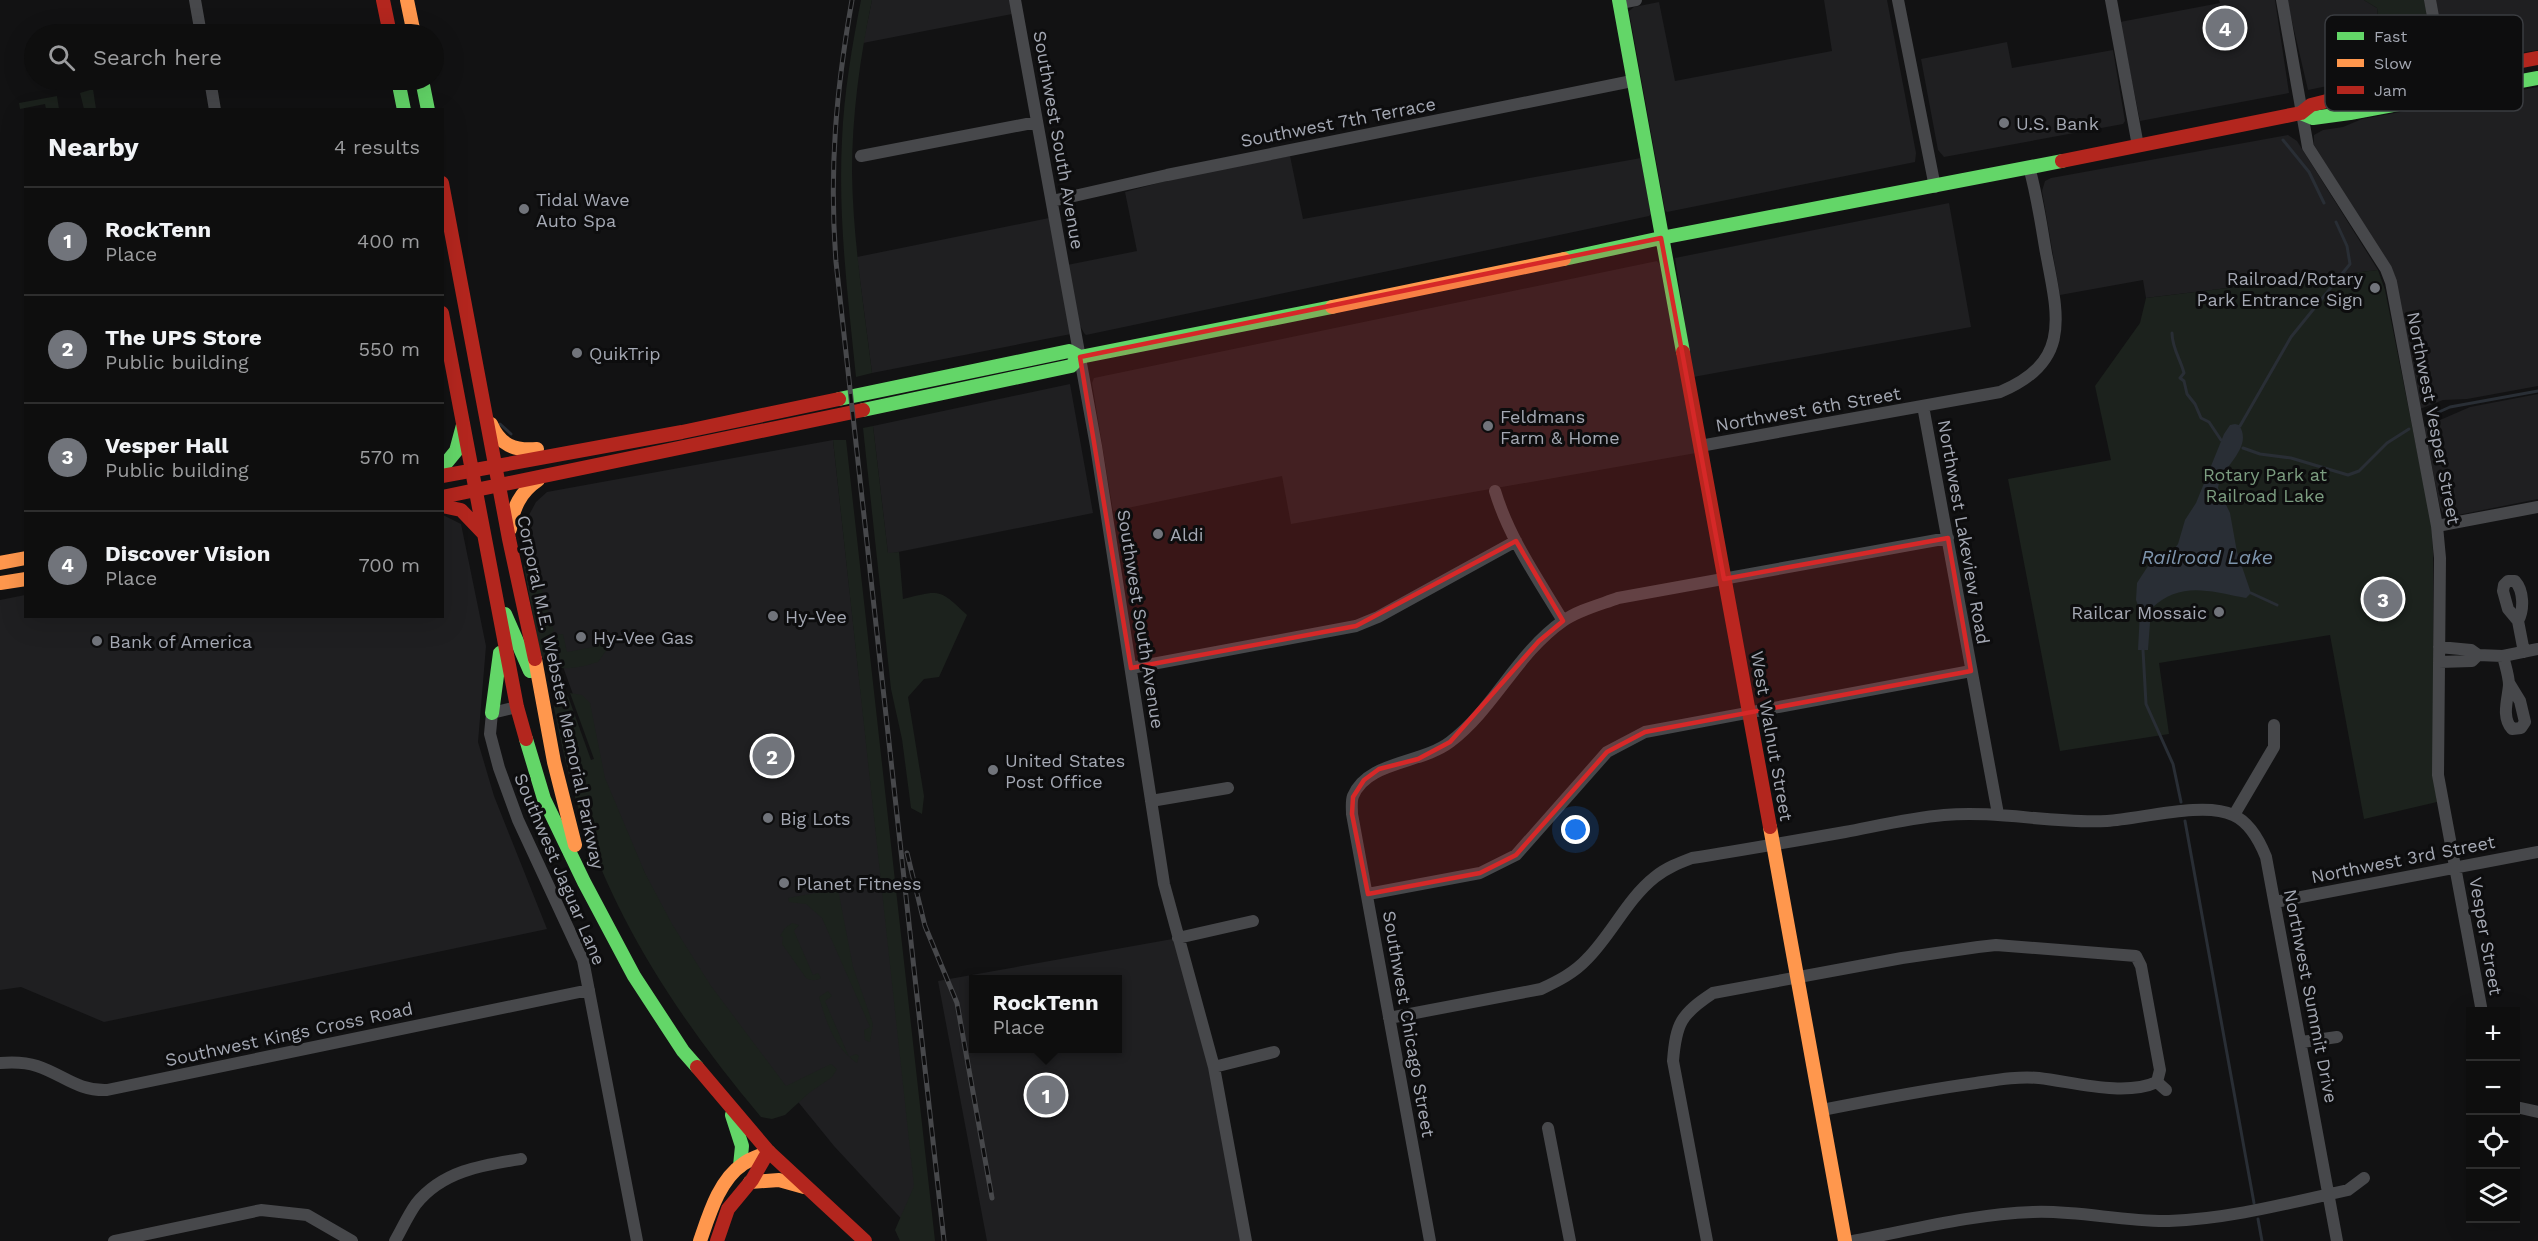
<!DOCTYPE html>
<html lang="en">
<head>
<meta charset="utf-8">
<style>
  :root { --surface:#0e0e0e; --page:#1c1c1c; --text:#f1f3f6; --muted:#9b9c9e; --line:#2e2e2e; --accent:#71747b }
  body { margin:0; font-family:"Work Sans",sans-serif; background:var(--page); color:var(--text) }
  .controls { position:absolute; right:18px; bottom:18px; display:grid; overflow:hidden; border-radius:0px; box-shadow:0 6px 24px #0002 }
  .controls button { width:54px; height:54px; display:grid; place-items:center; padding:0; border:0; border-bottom:2px solid var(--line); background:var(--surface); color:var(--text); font:30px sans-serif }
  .you { position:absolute; left:1576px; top:830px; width:21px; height:21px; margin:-15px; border:4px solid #fff; border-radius:50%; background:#1a73e8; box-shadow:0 0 0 9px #1a73e833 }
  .badge { display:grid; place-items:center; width:39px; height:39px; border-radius:50%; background:var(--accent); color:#fff; font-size:20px; font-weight:700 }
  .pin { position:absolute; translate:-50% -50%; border:3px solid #fff; box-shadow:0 2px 6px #0006 }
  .popup { position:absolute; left:969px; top:975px; width:153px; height:78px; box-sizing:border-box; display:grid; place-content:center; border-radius:0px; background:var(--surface); filter:drop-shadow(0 2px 4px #0005); font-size:20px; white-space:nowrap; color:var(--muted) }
  .popup b { font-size:22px; color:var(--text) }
  .popup::after { content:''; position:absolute; left:50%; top:100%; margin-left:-12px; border:12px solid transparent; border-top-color:var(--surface) }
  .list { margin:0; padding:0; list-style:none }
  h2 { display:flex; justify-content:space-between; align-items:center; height:78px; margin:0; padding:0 24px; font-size:26px }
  h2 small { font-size:20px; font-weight:400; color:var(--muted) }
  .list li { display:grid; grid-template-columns:39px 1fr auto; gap:18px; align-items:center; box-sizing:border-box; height:108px; padding:0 24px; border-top:2px solid var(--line) }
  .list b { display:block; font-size:22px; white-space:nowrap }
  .list p { margin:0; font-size:20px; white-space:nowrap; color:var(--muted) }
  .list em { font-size:20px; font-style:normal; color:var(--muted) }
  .icon { flex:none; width:33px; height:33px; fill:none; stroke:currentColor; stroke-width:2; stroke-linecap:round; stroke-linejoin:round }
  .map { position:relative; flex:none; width:2538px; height:1241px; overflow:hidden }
  .search { position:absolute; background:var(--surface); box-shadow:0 6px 24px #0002; left:24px; top:24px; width:420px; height:66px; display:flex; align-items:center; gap:15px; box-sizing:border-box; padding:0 21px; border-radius:33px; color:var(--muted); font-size:22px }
  .panel { position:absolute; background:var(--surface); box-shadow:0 6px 24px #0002; left:24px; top:108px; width:420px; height:510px; border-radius:0px }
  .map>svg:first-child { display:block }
  .built { fill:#1f1f21; fill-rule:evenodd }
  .green { fill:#1c221d }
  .water { fill:#292e35 }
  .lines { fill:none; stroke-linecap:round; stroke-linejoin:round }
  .stream { stroke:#292e35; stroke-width:3 }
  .street { stroke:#47484b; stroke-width:12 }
  .fast { stroke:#63d668; stroke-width:14 }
  .slow { stroke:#ff974d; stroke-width:14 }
  .jam { stroke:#b3261e; stroke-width:14 }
  .rail-casing { stroke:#47484b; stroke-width:5 }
  .rail { stroke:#0d0d0e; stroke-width:3; stroke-dasharray:9; stroke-linecap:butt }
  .marked { fill:#d62828; fill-opacity:0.2; stroke:#d62828; stroke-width:4.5; stroke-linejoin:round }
  .poi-dot { fill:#71747b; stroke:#0d0d0e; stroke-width:2 }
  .labels { text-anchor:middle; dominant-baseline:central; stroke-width:6; stroke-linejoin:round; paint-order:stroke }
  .street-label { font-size:18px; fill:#a4a8b3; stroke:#0d0d0e }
  .poi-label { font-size:18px; fill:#a4a8b3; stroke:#0d0d0e; text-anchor:start }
  .park-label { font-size:18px; fill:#7c9d80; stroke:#0d0d0e }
  .water-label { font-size:20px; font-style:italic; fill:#7d94ac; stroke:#0d0d0e }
  .key { fill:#0d0d0e; stroke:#3a3c40; stroke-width:1.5 }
  .key-label { font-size:16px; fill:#a4a8b3 }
</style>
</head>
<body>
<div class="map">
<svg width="2538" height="1241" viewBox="0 0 2538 1241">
  <rect width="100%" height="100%" fill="#121213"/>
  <!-- built -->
  <path class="built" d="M872,0H1010L1012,14L863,43Z
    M1824,0H1887L1916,153L1915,162L1667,212L1665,210L1629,11L1634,7L1659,2L1675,81L1832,51Z
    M2219,0H2275L2289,93L2140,121L2120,22L2220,3Z
    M2287,0H2364L2377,8L2386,74L2308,90Z
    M2434,0H2538V50L2453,63L2447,59L2444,51Z
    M2007,42L2012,68L2113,50L2125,121L2123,124L1944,157L1938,150L1921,59Z
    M2538,87V386L2467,399L2443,400L2420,409L2394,274L2314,145V135L2323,130L2343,127L2362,119Z
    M2288,135L2297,141L2378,270L2146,298L2143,280L2060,295L2042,191L2045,181L2051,178Z
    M1290,156L1303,219L1641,158L1651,214L1649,216L1086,335L1084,333L1079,324L1067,265L1137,251L1125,192L1177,178Z
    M1949,203L1971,327L1693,377L1675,258Z
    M1049,218L1071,334L872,373L857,257Z
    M1657,261L1660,265L1696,453L1291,524L1282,476L1113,511L1092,383L1094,378Z
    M1070,384L1093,513L888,554L873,426Z
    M2538,394V499L2453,516L2443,514L2440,507L2424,427L2470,407Z
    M833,440L921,1240L834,1146L730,1018L673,928L645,874L609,794L549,628L535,580L527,528L529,515L536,502L547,492Z
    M443,515L461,524L486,646L478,742L494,796L547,929L104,1022L21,987L0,990V600L25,595L26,616H442Z
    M1178,938L1188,969L1246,1241H987L938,981ZM974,980H1118V1048H974Z"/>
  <!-- green -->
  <path class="green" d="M861,0H872C860,57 852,115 852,173C853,240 864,307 872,373L856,377C848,298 838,219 842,140C844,93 852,46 861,0Z
    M2364,0H2424L2435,58L2432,68L2390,77L2387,76L2377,8Z
    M93,89L96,109H84L80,93Z
    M57,96L59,109H46L45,104L20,109L19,103Z
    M2378,270L2385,290L2431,521L2433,551V775L2437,802L2364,819L2330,635L2159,663L2169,734L2060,751L2008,479L2111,460L2095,386L2140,323L2146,298Z
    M873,426L888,553L899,552L903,599C940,590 939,588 967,615L939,677L924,679L908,697L924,796L922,814L911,808L902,739L891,689L863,428Z
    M833,440H846L935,1241H900L895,1230L914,1186Z
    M530,557L537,564L543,593L554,631L552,632L553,635L563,634L567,652L599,646L598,641L604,637L603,632L608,631V648L598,662C578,668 553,675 540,654L524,567L525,558Z
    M570,693L582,695L590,703L605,778L645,873L672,924L711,986L786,1086L831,1064L837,1069L832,1077L809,1093L785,1115L772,1119L761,1117C684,1026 616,924 579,810C568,776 561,742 554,708C553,700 558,695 566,694L568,696L591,760L594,759Z
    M838,889L853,967L873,1024L870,1042L865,1040L864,1030L870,1027L822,918L806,904L789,902L788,898Z
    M792,923L799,925L794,931L813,975L818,973L821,978C816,981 811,981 806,978L782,944L783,937L780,936L785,928Z
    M828,991L832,996L825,1001L849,1057L856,1054L859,1056L857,1063C834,1048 826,1021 819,997Z"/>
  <!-- water -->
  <path class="water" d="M2235,424L2239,425C2254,448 2222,465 2218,488L2230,513L2237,552L2251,593L2246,598L2241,597C2209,591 2179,581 2151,609L2148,650H2138L2140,611L2136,600L2137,583L2148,566L2172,552L2178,544L2185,520L2196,503L2224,434L2230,425Z"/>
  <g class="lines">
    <!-- stream -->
    <path class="stream" d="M2283,140L2309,172L2324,203
      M2172,333C2172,348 2180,358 2184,373L2180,378L2184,381L2187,394L2195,404L2201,418L2209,422L2221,440
      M2430,416L2450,407L2538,391
      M500,424L511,434
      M2240,426L2291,337L2350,264L2347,246L2336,222
      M2243,448L2260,454L2291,458L2348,475L2359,471L2387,443L2409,429
      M2251,593L2277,605
      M2143,650L2146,704L2173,764L2181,802
      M2185,821L2254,1203
      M2258,1219L2262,1241"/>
    <!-- street -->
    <path class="street" d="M195,0L201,34
      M1015,0L1096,446L1164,884L1214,1067L1246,1241
      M1898,0L1935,187
      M2111,0L2138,146
      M2282,0L2308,147L2386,269L2391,282L2437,526L2440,558L2438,775L2482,1012
      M2430,0L2444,77
      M1620,3L1636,0
      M210,80L215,110
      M861,156L1037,122
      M1052,201L1167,175L1632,81
      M1923,406L1998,814
      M1700,446L2000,392C2072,362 2058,316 2046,253C2041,224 2037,195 2029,167
      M1495,491C1509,538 1538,579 1563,621
      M2437,526L2538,507
      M2518,621C2524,610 2524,591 2515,581H2508L2504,585L2503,591L2508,609L2518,621L2524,652
      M2439,647L2471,650L2478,655L2503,656L2538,649
      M2503,656C2505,665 2509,676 2509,685C2508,699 2501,717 2512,729L2521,728L2525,722L2520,701L2509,683
      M2439,662L2472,661L2478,655
      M1131,668L1356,626L1378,617L1516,541
      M517,707L492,713L490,734L499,768L518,820L583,960L637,1241
      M1151,801L1228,788
      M2234,815L2274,747V725
      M1368,894L1480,873L1516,855L1607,752L1645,732L1971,671
      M2275,902L2538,852
      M1178,938L1253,921
      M1389,1018L1541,989C1558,981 1574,973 1587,959C1612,934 1627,899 1655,877C1666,868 1679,863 1692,858C1743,850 1794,841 1845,832C1877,826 1910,818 1944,815C1998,810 2052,824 2107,821C2141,819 2204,801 2233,815C2249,822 2260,842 2266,857L2337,1241
      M2302,1042L2337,1037
      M0,1063C12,1062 25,1062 37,1066C64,1075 77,1091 107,1090L589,990
      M1214,1067L1274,1052
      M2516,1107L2538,1112
      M1822,1110C1873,1100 1924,1090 1976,1083C1996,1080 2018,1076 2039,1078C2074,1082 2124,1097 2157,1082
      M1548,1128L1570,1241
      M114,1241L261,1210L307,1215L352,1241
      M395,1241C402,1229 408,1215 416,1204C442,1171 482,1165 521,1159
      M1430,1241L1352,814C1352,809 1351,801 1353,796C1367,761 1421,764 1450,742C1494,709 1517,653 1563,621C1579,610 1599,605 1618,598L1948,538
      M1707,1241L1673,1061C1676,1023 1681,1014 1713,993L1902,958L1978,947L1996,945L2136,956L2141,966L2160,1070L2157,1082L2166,1090
      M1853,1241C1912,1230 1973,1214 2033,1212C2078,1210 2123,1222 2169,1221C2229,1219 2289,1203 2348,1190L2364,1178"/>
    <!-- fast -->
    <path class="fast" d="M1619,0L1683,352
      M398,80L404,110
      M422,80L428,110
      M2301,113L2313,118L2350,113L2538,78
      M1564,259L1661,238L2062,161
      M839,399L1069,351L1080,357
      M863,410L1071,366L1080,357L1332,307
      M442,468L456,451L463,425
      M505,614L530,671
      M492,713L500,653
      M526,739L544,799L584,882L634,976L683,1051L697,1067
      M732,1115L742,1146L740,1166"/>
    <!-- slow -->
    <path class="slow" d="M407,0L414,34
      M1332,307L1564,259
      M491,424C500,445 514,451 537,449
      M510,529C513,508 520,492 538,480
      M0,563L26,558
      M0,583L26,579
      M535,659L554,762L575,845
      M1770,827L1845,1241
      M750,1182L779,1180L804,1187
      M700,1241C709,1215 719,1180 743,1164C751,1158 760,1156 769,1152"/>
    <!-- jam -->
    <path class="jam" d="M383,0L390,34
      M2062,161L2301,113L2311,105L2379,88L2538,58
      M442,183L509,539L535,659
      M442,313L517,707L526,739
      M1683,352L1770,827
      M442,476L682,432L839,399
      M442,497L863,410
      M442,506L461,510L483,533
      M697,1067L769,1152L865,1241
      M717,1241L728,1209L752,1180L768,1152"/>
    <defs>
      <path id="rail" d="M852,0C836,91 829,170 836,262L944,1241
        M907,853L925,926L957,1003L992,1198"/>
    </defs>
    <!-- rail casing -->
    <use href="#rail" class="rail-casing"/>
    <!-- rail -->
    <use href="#rail" class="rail"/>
  </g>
  <!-- marked area -->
  <path class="marked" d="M1661,238L1724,579L1948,538L1971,671L1645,732L1607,752L1516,855L1480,873L1368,894L1352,814L1353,797L1364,780L1379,769L1418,759L1450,742L1539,641L1563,621L1516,541L1356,626L1131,668L1080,357Z"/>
  <!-- markers -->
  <g class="poi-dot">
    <circle cx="2004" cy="123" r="6"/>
    <circle cx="524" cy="209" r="6"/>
    <circle cx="2375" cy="288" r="6"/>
    <circle cx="577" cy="353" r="6"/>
    <circle cx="1488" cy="426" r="6"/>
    <circle cx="1158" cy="534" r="6"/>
    <circle cx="2219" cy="612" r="6"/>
    <circle cx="773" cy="616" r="6"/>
    <circle cx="581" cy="637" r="6"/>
    <circle cx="97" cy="641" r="6"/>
    <circle cx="993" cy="770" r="6"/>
    <circle cx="768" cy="818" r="6"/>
    <circle cx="784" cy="883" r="6"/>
  </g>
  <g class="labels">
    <!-- street labels -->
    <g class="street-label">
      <text transform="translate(1338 122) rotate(-11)">Southwest 7th Terrace</text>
      <text transform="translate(1059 140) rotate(80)">Southwest South Avenue</text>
      <text transform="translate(1808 409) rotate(-10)">Northwest 6th Street</text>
      <text transform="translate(2434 418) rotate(79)">Northwest Vesper Street</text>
      <text transform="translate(1964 532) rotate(80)">Northwest Lakeview Road</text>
      <text transform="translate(1141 619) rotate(81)">Southwest South Avenue</text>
      <text transform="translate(561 692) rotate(78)">Corporal M.E. Webster Memorial Parkway</text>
      <text transform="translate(1772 736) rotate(80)">West Walnut Street</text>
      <text transform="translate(2403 859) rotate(-11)">Northwest 3rd Street</text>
      <text transform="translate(560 869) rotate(67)">Southwest Jaguar Lane</text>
      <text transform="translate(2486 936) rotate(80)">Vesper Street</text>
      <text transform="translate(2311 996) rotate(79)">Northwest Summit Drive</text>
      <text transform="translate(1409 1024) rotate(80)">Southwest Chicago Street</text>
      <text transform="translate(289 1034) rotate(-12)">Southwest Kings Cross Road</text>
    </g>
    <!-- poi labels -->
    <g class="poi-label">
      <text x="2016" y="123">U.S. Bank</text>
      <text x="536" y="199">Tidal Wave<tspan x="536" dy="21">Auto Spa</tspan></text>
      <text x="2363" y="278" text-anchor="end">Railroad/Rotary<tspan x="2363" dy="21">Park Entrance Sign</tspan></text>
      <text x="589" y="353">QuikTrip</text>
      <text x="1500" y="416">Feldmans<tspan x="1500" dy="21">Farm &amp; Home</tspan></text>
      <text x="1170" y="534">Aldi</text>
      <text x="2207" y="612" text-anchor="end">Railcar Mossaic</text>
      <text x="785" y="616">Hy-Vee</text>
      <text x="593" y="637">Hy-Vee Gas</text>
      <text x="109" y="641">Bank of America</text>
      <text x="1005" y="760">United States<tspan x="1005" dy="21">Post Office</tspan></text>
      <text x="780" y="818">Big Lots</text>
      <text x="796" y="883">Planet Fitness</text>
    </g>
    <!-- park labels -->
    <g class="park-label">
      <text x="2265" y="474">Rotary Park at<tspan x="2265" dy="21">Railroad Lake</tspan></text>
    </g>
    <!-- water labels -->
    <g class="water-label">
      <text x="2207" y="557">Railroad Lake</text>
    </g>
  </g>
  <!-- legend -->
  <rect x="2325" y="15" width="198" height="96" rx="9" class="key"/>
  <rect x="2337" y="32" width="27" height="8" fill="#63d668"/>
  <rect x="2337" y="59" width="27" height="8" fill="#ff974d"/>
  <rect x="2337" y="86" width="27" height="8" fill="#b3261e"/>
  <g class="key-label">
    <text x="2374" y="42">Fast</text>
    <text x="2374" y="69">Slow</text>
    <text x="2374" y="96">Jam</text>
  </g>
</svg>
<div class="controls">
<button>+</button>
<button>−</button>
<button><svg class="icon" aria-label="locate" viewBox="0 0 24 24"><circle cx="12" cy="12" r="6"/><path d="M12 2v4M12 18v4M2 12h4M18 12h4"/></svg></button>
<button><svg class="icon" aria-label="layers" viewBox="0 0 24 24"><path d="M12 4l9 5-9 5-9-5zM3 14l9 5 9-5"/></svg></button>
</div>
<div class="you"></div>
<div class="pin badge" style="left:1046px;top:1095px">1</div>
<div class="popup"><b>RockTenn</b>Place</div>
<div class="pin badge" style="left:772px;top:756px">2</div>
<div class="pin badge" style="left:2383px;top:599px">3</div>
<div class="pin badge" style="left:2225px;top:28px">4</div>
<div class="search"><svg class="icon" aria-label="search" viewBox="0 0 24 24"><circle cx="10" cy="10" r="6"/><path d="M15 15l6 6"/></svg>Search here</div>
<section class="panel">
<h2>Nearby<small>4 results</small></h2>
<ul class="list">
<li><span class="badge">1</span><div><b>RockTenn</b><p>Place</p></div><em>400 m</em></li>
<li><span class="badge">2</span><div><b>The UPS Store</b><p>Public building</p></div><em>550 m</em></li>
<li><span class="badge">3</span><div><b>Vesper Hall</b><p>Public building</p></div><em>570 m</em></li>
<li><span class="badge">4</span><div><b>Discover Vision</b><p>Place</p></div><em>700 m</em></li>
</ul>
</section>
</div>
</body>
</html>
